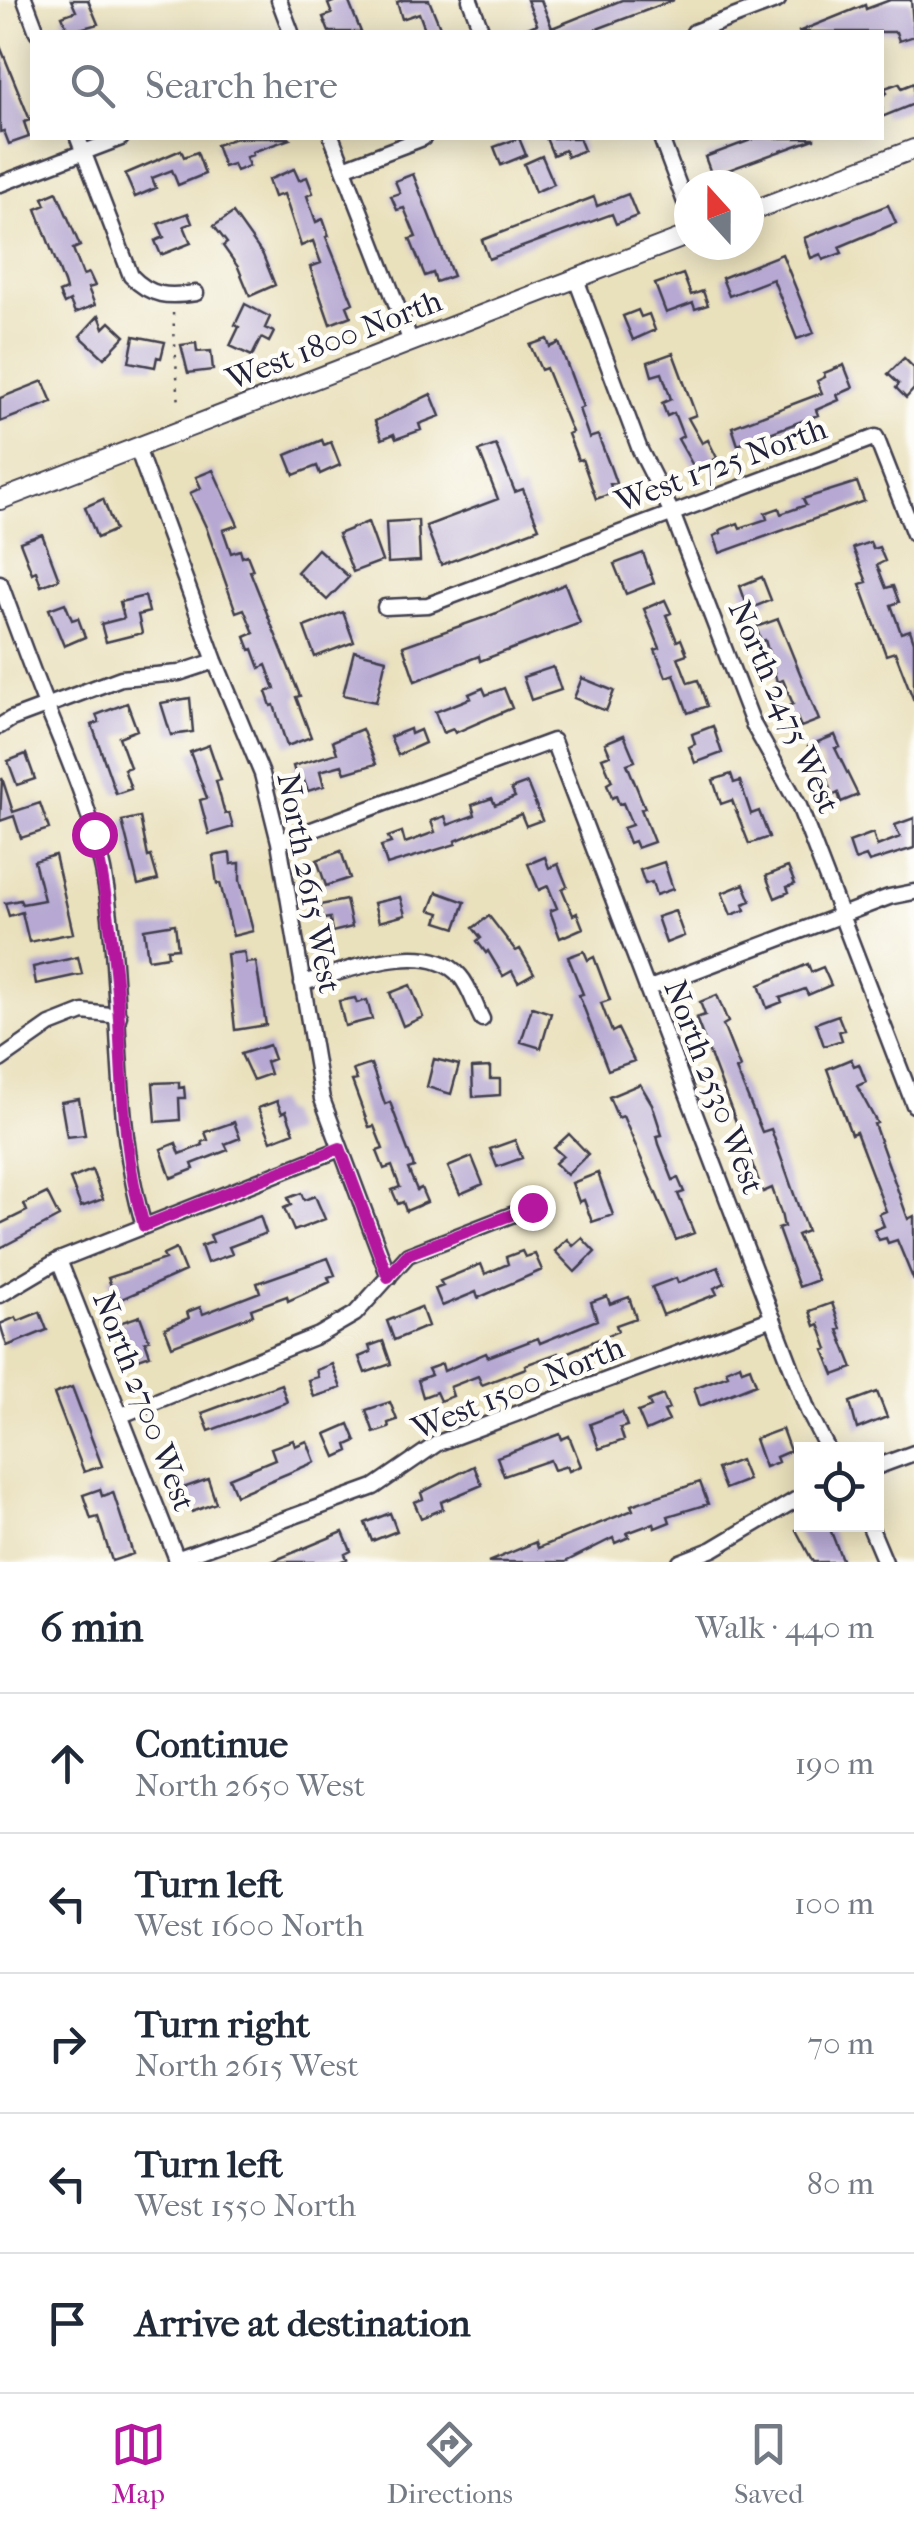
<!DOCTYPE html>
<html lang="en">
<head>
<meta charset="utf-8">
<style>
  :root { --surface:#fff; --page:#f6f6f7; --text:#1f2937; --muted:#747a83; --line:#e0e1e3; --accent:#b5179e }
  body { margin:0; font-family:"IM FELL French Canon",serif; background:var(--page); color:var(--text) }
  .controls { position:absolute; right:30px; bottom:30px; display:grid; overflow:hidden; border-radius:0px; box-shadow:0 5px 25px #0003 }
  .controls button { width:90px; height:90px; display:grid; place-items:center; padding:0; border:0; border-bottom:2px solid var(--line); background:var(--surface); color:var(--text); font:50px sans-serif }
  .compass { position:absolute; left:674px; top:170px; width:90px; height:90px; border-radius:50%; background:var(--surface); box-shadow:0 5px 25px #0003; rotate:339deg }
  .stop { position:absolute; width:30px; height:30px; margin:-22px; border:8px solid #b5179e; border-radius:50%; background:#fff }
  .stop.end { background:#b5179e; border-color:#fff; box-shadow:0 2px 10px #0008 }
  .list { margin:0; padding:0; list-style:none }
  h2 { display:flex; justify-content:space-between; align-items:center; height:130px; margin:0; padding:0 40px; font-size:42px }
  h2 small { font-size:32px; font-weight:400; color:var(--muted) }
  .list li { display:grid; grid-template-columns:65px 1fr auto; gap:30px; align-items:center; box-sizing:border-box; height:140px; padding:0 40px; border-top:2px solid var(--line) }
  .list b { display:block; font-size:38px; white-space:nowrap }
  .list p { margin:0; font-size:32px; white-space:nowrap; color:var(--muted) }
  .list em { font-size:32px; font-style:normal; color:var(--muted) }
  .icon { flex:none; width:55px; height:55px; fill:none; stroke:currentColor; stroke-width:2; stroke-linecap:round; stroke-linejoin:round }
  .map { position:relative; flex:none; width:914px; height:1562px; overflow:hidden }
  .search { position:absolute; background:var(--surface); box-shadow:0 5px 25px #0003; left:30px; right:30px; top:30px; height:110px; display:flex; align-items:center; gap:25px; box-sizing:border-box; padding:0 35px; border-radius:0px; color:var(--muted); font-size:38px }
  .sheet { height:830px; background:var(--surface) }
  nav { display:flex; justify-content:space-around; align-items:center; box-sizing:border-box; height:140px; border-top:2px solid var(--line); background:var(--surface); font-size:28px; color:var(--muted) }
  nav a { display:grid; justify-items:center; gap:5px }
  nav .on { color:var(--accent) }
  .map>svg:first-child { display:block }
  .building { fill:#b6a8d2 }
  .lines { fill:none; stroke-linecap:round; stroke-linejoin:round }
  .minor-casing { stroke:#403e4e; stroke-width:19 }
  .major-casing { stroke:#403e4e; stroke-width:22 }
  .path { stroke:#403e4e; stroke-width:2.5; stroke-dasharray:2.5 8; stroke-linecap:butt }
  .minor { stroke:#fff; stroke-width:14 }
  .major { stroke:#fff; stroke-width:18 }
  .route { stroke:#b5179e; stroke-width:12 }
  .labels { text-anchor:middle; dominant-baseline:central; stroke-width:9; stroke-linejoin:round; paint-order:stroke }
  .street-label { font-size:32px; fill:#22223b; stroke:#fdfcf7 }
</style>
</head>
<body>
<div class="map">
<svg width="914" height="1562" viewBox="0 0 914 1562">
  <rect width="100%" height="100%" fill="#fdfcf7"/>
  <filter id="ink" filterUnits="userSpaceOnUse"><feTurbulence type="fractalNoise" baseFrequency=".01" numOctaves="2"/><feDisplacementMap in="SourceGraphic" scale="20" xChannelSelector="R" yChannelSelector="G"/><feConvolveMatrix kernelMatrix="1 2 1 2 8 2 1 2 1" color-interpolation-filters="sRGB"/></filter>
  <filter id="wash" filterUnits="userSpaceOnUse"><feTurbulence type="fractalNoise" baseFrequency=".0048" numOctaves="4" result="noise"/><feDisplacementMap in="SourceGraphic" scale="40" xChannelSelector="R" yChannelSelector="G"/><feGaussianBlur stdDeviation="2.25" result="paint"/><feColorMatrix in="noise" values="0 0 0 0 0 0 0 0 0 0 0 0 0 0 0 0 0 1.4 0 .05"/><feComposite in="paint" operator="in"/></filter>
  <g filter="url(#wash)">
    <rect width="100%" height="100%" fill="#e9e0bc"/>
    <g id="blocks">
      <!-- building -->
      <path class="building" d="M71,0H88L98,24L69,32L62,16L76,11Z
        M338,0H348L361,32H329L323,17L332,14L328,4Z
        M403,0H429L442,32H426L419,13L402,19L397,2Z
        M527,0H541L552,28L622,0H674L589,32H518L537,24Z
        M890,0H911L914,36L899,41L896,32H798L865,5L866,9Z
        M0,46L30,120L24,122L29,137L9,144L4,131L0,132Z
        M899,83L902,88L914,83V104L882,117V96L887,93L885,88Z
        M236,138H289L290,139L252,152L253,155L246,157L249,166L236,171L233,164L224,167L216,145Z
        M519,138L526,155L501,165L494,147Z
        M546,138H579L584,150L567,157L565,150L553,155Z
        M749,138H814V139L712,176L705,157L751,140Z
        M181,150L184,157L197,152L205,174L178,185L172,170L152,178L156,188L135,197L125,174Z
        M542,156L554,184L535,192L524,164Z
        M294,169L299,180L307,177L313,193L307,196L316,222L323,219L329,236L326,237L353,303L347,306L351,316L330,324L310,267L321,263L313,241L301,246L284,194L274,197L268,180Z
        M413,174L453,276L436,282L433,273L425,276L410,239L416,237L404,208L397,210L391,196L400,193L395,181Z
        M57,192L80,246L73,249L83,275L89,273L95,286L88,288L95,305L75,313L70,301L64,304L59,293L66,290L64,283L36,209L46,205L43,198Z
        M628,194L637,216L616,224L612,214L489,259L482,240L594,197L597,206Z
        M888,205L896,223L839,247L842,253L823,260L821,254L811,258L804,238Z
        M188,213L192,223L184,226L191,243L161,255L155,241L164,237L158,224Z
        M233,213L263,255L275,285L250,296L238,267L223,246L227,243L214,226Z
        M782,254L814,333L797,339L773,279L729,296L722,278Z
        M683,274L691,295L703,291L708,305L695,309L693,303L666,313L655,284Z
        M245,304L270,317L265,328L274,332L269,342L261,338L252,356L230,346L239,327L235,325Z
        M638,310L641,317L649,314L655,330L633,340L623,316Z
        M99,315L104,328L110,322L125,336L104,358L80,336Z
        M134,336L165,342L161,358L157,357L155,367L129,362Z
        M547,339L550,347L559,343L583,407L579,409L589,438L598,435L611,469L616,483L610,484L613,493L596,499L582,459L578,460L568,434L572,432L546,368L541,370L530,345Z
        M196,343L197,352L211,351L213,370L188,373L181,345Z
        M673,353L696,415L688,418L702,443L708,440L717,458L695,469L678,439L683,436L674,413L667,416L662,403L671,399L662,373L652,376L648,362Z
        M904,358L914,368V389L906,398L896,388L899,384L888,374Z
        M844,365L853,388L837,395L839,400L816,410L818,415L738,445L732,427L822,393L817,381L825,377L824,373Z
        M43,381L52,402L0,422V398Z
        M431,394L440,416L419,424L421,430L396,439L394,434L382,439L375,421Z
        M322,440L324,445L331,442L340,465L320,474L317,466L294,475L286,455Z
        M496,445L515,492L523,489L539,528L441,565L426,526L498,499L479,451Z
        M213,470L238,525L223,530L231,553L240,550L242,557L247,555L253,570L250,571L300,696L296,697L311,737L287,746L274,705L271,706L266,692L275,689L266,665L260,668L253,649L250,650L245,637L254,633L244,609L236,612L206,527L190,493L201,488L196,477Z
        M857,482L864,501L720,553L714,536L721,533L720,530L738,523L740,528L767,519L765,513L779,508L781,514L806,505L803,499Z
        M103,499L115,530L97,538L85,507Z
        M418,520L420,561L388,563L386,522Z
        M368,522L382,561L353,572L338,534Z
        M42,534L59,579L41,586L36,571L32,573L20,542Z
        M870,542L873,549L879,547L885,561L877,565L886,588L893,586L899,602L891,605L901,633L910,630L914,642V701L895,652L886,655L860,584L867,582L853,548Z
        M318,549L349,577L327,600L297,572Z
        M643,553L654,583L626,594L614,564Z
        M762,577L771,600L754,607L750,598L745,600L740,586Z
        M565,584L580,623L480,661L479,656L415,681L403,646L497,613Z
        M145,596L149,612L138,615L142,633L106,642L101,624L124,618L120,602Z
        M665,600L671,613L666,615L677,641L681,639L687,654L678,657L688,683L698,680L707,706L688,713L674,674L666,677L655,650L660,648L644,609Z
        M65,603L72,620L78,618L85,637L64,646L49,609Z
        M343,612L354,642L315,657L304,627Z
        M778,619L819,720L801,727L797,718L792,719L787,707L793,704L783,680L777,682L765,640L761,641L756,627Z
        M354,651L386,659L376,702L343,695Z
        M553,667L561,690L531,700L523,677Z
        M582,678L614,691L606,711L574,698Z
        M483,688L486,695L504,688L512,708L455,733L453,729L443,733L435,712L471,698L469,694Z
        M190,698L193,732L171,735L161,703Z
        M127,703L137,730L119,737L130,767L124,769L131,789L116,794L92,725L99,722L96,715Z
        M713,726L722,753L695,763L689,747L695,744L692,734Z
        M362,729L376,764L345,773L342,765L320,771L324,786L308,791L303,778L297,780L293,766L337,753L333,741Z
        M410,729L411,734L420,730L425,743L398,755L390,737Z
        M624,735L635,761L627,764L645,808L641,809L654,842L637,848L634,841L629,843L623,828L632,825L623,803L619,804L616,796L612,798L607,784L612,781L602,758L610,755L605,743Z
        M835,735L840,747L835,748L858,795L841,802L838,793L832,796L820,756L813,759L808,746Z
        M209,745L221,780L216,781L225,814L229,813L233,827L209,834L200,800L207,798L190,752Z
        M26,754L35,779L17,785L8,761Z
        M731,774L734,783L740,781L751,814L759,811L769,837L749,844L732,800L721,804L713,780Z
        M2,778L13,812L40,803L49,829L21,838L14,816L0,821Z
        M527,783L542,820L526,826L521,814L455,841L456,844L387,865L381,846L391,843L388,837L402,832L405,843L435,832L431,821L445,816L448,825L475,815L472,805L492,798L495,805L515,797L511,789Z
        M140,817L148,857L151,856L158,880L138,885L122,821Z
        M914,818V848L869,862L866,856L855,860L849,842L873,833L877,846L900,837L895,825Z
        M341,851L350,878L326,886L317,860Z
        M230,853L231,864L240,863V880L253,931L233,936L220,883L217,884L213,856Z
        M55,855L73,933L29,942L22,912L9,916L5,903L20,900L22,904L44,900L34,861Z
        M545,857L549,868L558,864L567,886L562,889L573,915L577,913L583,928L560,938L550,911L557,908L548,886L539,890L528,864Z
        M664,862L673,889L656,895L652,882L645,884L640,870Z
        M788,867L795,884L787,887L789,892L775,898L766,876Z
        M744,884L751,901L743,904L745,910L731,915L722,893Z
        M437,892L465,902L456,928L437,922L440,913L430,910Z
        M400,897L405,915L379,922L374,903Z
        M346,900L352,927L332,932L330,918L323,919L320,905Z
        M675,911L684,936L666,943L657,917Z
        M489,916L516,951L520,949L534,973L518,982L512,971L503,976L488,951L486,953L477,941L481,938L473,928Z
        M175,924L178,948L167,949L168,956L148,959L144,929Z
        M584,951L588,960L594,957L610,1000L601,1003L612,1032L618,1029L634,1061L608,1070L579,995L583,994L568,957Z
        M244,952L246,963L256,962L266,1025L235,1030L227,954Z
        M78,957L82,974L36,984L33,967Z
        M808,964L811,972L823,967L831,985L808,995L805,989L780,998L782,1002L767,1008L759,985Z
        M410,985L423,1017L403,1026L390,993Z
        M717,995L728,1022L723,1025L740,1068L736,1069L762,1132L771,1129L807,1231L797,1235L818,1280L799,1287L778,1229L784,1227L781,1213L772,1188L763,1192L696,1018L705,1015L700,1002Z
        M355,998L357,1003L367,1000L372,1019L345,1026L339,1001Z
        M532,1007L551,1013L541,1048L521,1042Z
        M838,1015L844,1030L839,1031L842,1040L824,1046L816,1023Z
        M269,1045L274,1059L266,1062L270,1074L253,1080L241,1054Z
        M434,1059L459,1065L451,1094L427,1087Z
        M851,1059L854,1066L859,1064L866,1082L857,1086L877,1123L874,1124L908,1219L914,1216V1281L897,1240L888,1243L886,1238L879,1240L874,1230L884,1226L879,1214L886,1211L856,1132L851,1134L827,1069Z
        M371,1064L385,1104L390,1102L414,1167L408,1169L417,1190L421,1188L427,1202L406,1211L403,1202L398,1204L392,1190L400,1187L392,1166L384,1169L377,1151L383,1149L374,1126L369,1127L352,1081L357,1080L353,1070Z
        M490,1067V1079H500V1095L473,1097L472,1068Z
        M179,1082V1088L184,1087L185,1098H179L180,1120L156,1122L153,1083Z
        M640,1084L652,1104L662,1135L657,1136L659,1144L673,1180L678,1178L684,1192L678,1194L694,1233L676,1240L623,1116L618,1118L609,1097Z
        M79,1099L85,1135L67,1137L61,1102Z
        M277,1101L282,1113L286,1111L294,1132L271,1141L258,1108Z
        M234,1122L240,1138L225,1144L228,1150L192,1164L194,1169L171,1178L161,1149L176,1143L180,1154L203,1145L202,1142L208,1140L205,1132Z
        M569,1134L588,1154L567,1175L555,1163L563,1156L554,1148Z
        M515,1140L522,1158L497,1167L490,1149Z
        M472,1157L483,1184L460,1194L448,1167Z
        M92,1170L103,1199L81,1207L70,1179Z
        M598,1173L613,1215L592,1222L584,1200L579,1202L572,1183Z
        M47,1193L59,1217L0,1248V1224L27,1211L24,1204Z
        M301,1193L304,1200L315,1196L325,1219L294,1231L284,1208L291,1205L288,1198Z
        M260,1216L266,1233L229,1247L232,1254L207,1263L201,1246L213,1242L210,1235Z
        M582,1238L595,1252L575,1272L555,1251L567,1239L573,1246Z
        M176,1249L185,1271L117,1301L108,1278L165,1259L163,1255Z
        M522,1251L525,1257L535,1254L542,1270L478,1298L476,1292L442,1306L435,1289L443,1286L440,1281L481,1264L485,1274L508,1264L506,1257Z
        M328,1258L335,1275L328,1277L330,1282L288,1301L287,1296L251,1309L253,1315L172,1346L165,1328L189,1318L187,1312L200,1307L203,1314L260,1292L257,1283Z
        M718,1267L725,1283L714,1288L717,1294L663,1315L652,1287L676,1278L678,1283Z
        M607,1296L610,1304L629,1297L636,1318L616,1325L618,1331L559,1356L558,1353L525,1365L526,1368L482,1385L478,1376L450,1387L453,1396L440,1401L436,1392L423,1397L418,1380L431,1375L428,1369L442,1364L444,1371L486,1353L488,1357L538,1338L540,1343L597,1320L591,1302Z
        M832,1303L841,1329L838,1330L853,1368L834,1375L824,1350L828,1349L819,1324L815,1326L810,1311Z
        M421,1307L428,1326L394,1340L387,1321Z
        M40,1312L47,1330L7,1346L0,1324L16,1317L18,1321Z
        M140,1316L149,1340L145,1341L150,1355L133,1361L119,1323Z
        M383,1341L391,1364L365,1373L359,1357L371,1352L369,1346Z
        M332,1364L341,1388L314,1397L308,1380L318,1377L316,1370Z
        M740,1364L742,1370L750,1367L756,1384L700,1406L694,1388L728,1375L726,1370Z
        M281,1384L287,1402L209,1431L202,1413Z
        M72,1387L102,1466L84,1472L54,1394Z
        M877,1392L887,1417L857,1429L850,1402Z
        M663,1395L669,1409L664,1411L669,1421L646,1431L638,1412L651,1407L648,1401Z
        M390,1402L397,1420L388,1423L389,1428L374,1433L366,1410Z
        M622,1412L627,1426L620,1428L624,1440L599,1449L590,1424Z
        M349,1424L356,1441L347,1445L349,1451L336,1457L326,1434Z
        M782,1429L790,1451L776,1457L778,1462L765,1467L755,1439Z
        M560,1434L562,1439L569,1436L581,1466L569,1471L567,1466L554,1470L550,1460L504,1476L497,1457Z
        M293,1440L295,1446L307,1441L315,1462L236,1495L229,1478L275,1459L271,1448Z
        M740,1460L748,1480L725,1489L717,1469Z
        M474,1466L482,1485L441,1502L443,1509L421,1518L414,1502L423,1499L421,1493Z
        M208,1479L216,1503L192,1512L183,1488Z
        M700,1482L708,1504L668,1516L670,1522L655,1528L654,1523L627,1533L629,1537L615,1543L613,1538L565,1562H488L536,1542L538,1548L633,1510L631,1505Z
        M100,1489L102,1496L113,1492L133,1554L112,1561L98,1517L91,1519L83,1495Z
        M390,1513L397,1531L372,1541L365,1523Z
        M806,1524H828L843,1562H813L796,1530Z
        M343,1532L351,1551L345,1554L347,1559L339,1562H271Z"/>
    </g>
  </g>
  <g filter="url(#ink)">
    <use href="#blocks" fill-opacity="0" stroke="#403e4e" stroke-width="2.5"/>
    <g class="lines">
      <defs>
        <path id="minor" d="M25,0L37,32
          M279,0L291,32
          M470,0L482,32
          M694,32L778,0
          M78,138L131,276C151,297 168,297 196,293
          M332,138L411,342
          M661,138L689,213
          M344,168L423,138
          M0,184L121,138
          M576,279L640,450L672,513L754,726L799,806L914,1105
          M137,448L215,661L262,774L279,842L322,1099L389,1277
          M0,583C15,624 30,665 46,705C72,767 97,825 107,893C123,1004 112,1118 144,1226
          M385,607L428,605L876,437L914,534
          M0,726L11,719L121,678L179,673L215,661
          M279,842L553,741L808,1411L828,1450
          M302,983C345,972 426,937 460,976C470,987 475,1006 482,1019
          M647,989L889,897L914,892
          M0,1060L50,1025L83,1012L119,1016
          M59,1260L178,1562
          M0,1295L59,1260L340,1149
          M122,1415L319,1335L355,1314L408,1255L532,1207
          M876,1467L914,1453
          M869,1524L885,1562
          M176,1559L374,1487L438,1443L773,1318
          M680,1562L713,1549L802,1496"/>
        <path id="major" d="M749,212L914,149
          M0,500L689,235"/>
      </defs>
      <!-- minor casing -->
      <use href="#minor" class="minor-casing"/>
      <!-- major casing -->
      <use href="#major" class="major-casing"/>
      <!-- path -->
      <path class="path" d="M173,313L179,406"/>
      <!-- minor -->
      <use href="#minor" class="minor"/>
      <!-- major -->
      <use href="#major" class="major"/>
    </g>
  </g>
  <g class="lines" filter="url(#ink)">
    <!-- route -->
    <path class="route" d="M94,834C107,895 115,956 119,1019C123,1093 123,1153 144,1226L340,1148L388,1277L408,1254L532,1207"/>
  </g>
  <g class="labels">
    <!-- street labels -->
    <g class="street-label">
      <text transform="translate(334 340) rotate(-21)">West 1800 North</text>
      <text transform="translate(721 465) rotate(-20)">West 1725 North</text>
      <text transform="translate(784 707) rotate(66)">North 2475 West</text>
      <text transform="translate(309 883) rotate(79)">North 2615 West</text>
      <text transform="translate(714 1087) rotate(69)">North 2530 West</text>
      <text transform="translate(518 1388) rotate(-22)">West 1500 North</text>
      <text transform="translate(144 1401) rotate(69)">North 2700 West</text>
    </g>
  </g>
</svg>
<div class="controls">
<button><svg class="icon" aria-label="locate" viewBox="0 0 24 24"><circle cx="12" cy="12" r="6"/><path d="M12 2v4M12 18v4M2 12h4M18 12h4"/></svg></button>
</div>
<svg class="compass" viewBox="-18 -18 36 36"><path d="M0-13l5 13h-10z" fill="#e53935"/><path d="M0 13l5-13h-10z" fill="#747a83"/></svg>
<div class="stop" style="left:94px;top:834px"></div>
<div class="stop end" style="left:532px;top:1207px"></div>
<div class="search"><svg class="icon" aria-label="search" viewBox="0 0 24 24"><circle cx="10" cy="10" r="6"/><path d="M15 15l6 6"/></svg>Search here</div>
</div>
<section class="sheet">
<h2>6 min<small>Walk · 440 m</small></h2>
<ul class="list">
<li><svg class="icon" aria-label="ahead" viewBox="0 0 24 24"><path d="M12 20V5M6 11l6-6 6 6"/></svg><div><b>Continue</b><p>North 2650 West</p></div><em>190 m</em></li>
<li><svg class="icon" aria-label="left" viewBox="0 0 24 24"><path d="M17 20v-9H6M10 6l-5 5 5 5"/></svg><div><b>Turn left</b><p>West 1600 North</p></div><em>100 m</em></li>
<li><svg class="icon" aria-label="right" viewBox="0 0 24 24"><path d="M7 20v-9h11M14 6l5 5-5 5"/></svg><div><b>Turn right</b><p>North 2615 West</p></div><em>70 m</em></li>
<li><svg class="icon" aria-label="left" viewBox="0 0 24 24"><path d="M17 20v-9H6M10 6l-5 5 5 5"/></svg><div><b>Turn left</b><p>West 1550 North</p></div><em>80 m</em></li>
<li><svg class="icon" aria-label="arrive" viewBox="0 0 24 24"><path d="M6 21V4h12l-3 4 3 4H6"/></svg><div><b>Arrive at destination</b></div></li>
</ul>
</section>
<nav>
<a class="on"><svg class="icon" aria-label="map" viewBox="0 0 24 24"><path d="M3 6l6-2 6 2 6-2v14l-6 2-6-2-6 2zM9 4v14M15 6v14"/></svg>Map</a>
<a><svg class="icon" aria-label="directions" viewBox="0 0 24 24"><path d="M12 3l9 9-9 9-9-9zM9 14v-3h6M13 9l2 2-2 2"/></svg>Directions</a>
<a><svg class="icon" aria-label="saved" viewBox="0 0 24 24"><path d="M7 4h10v16l-5-4-5 4z"/></svg>Saved</a>
</nav>
</body>
</html>
